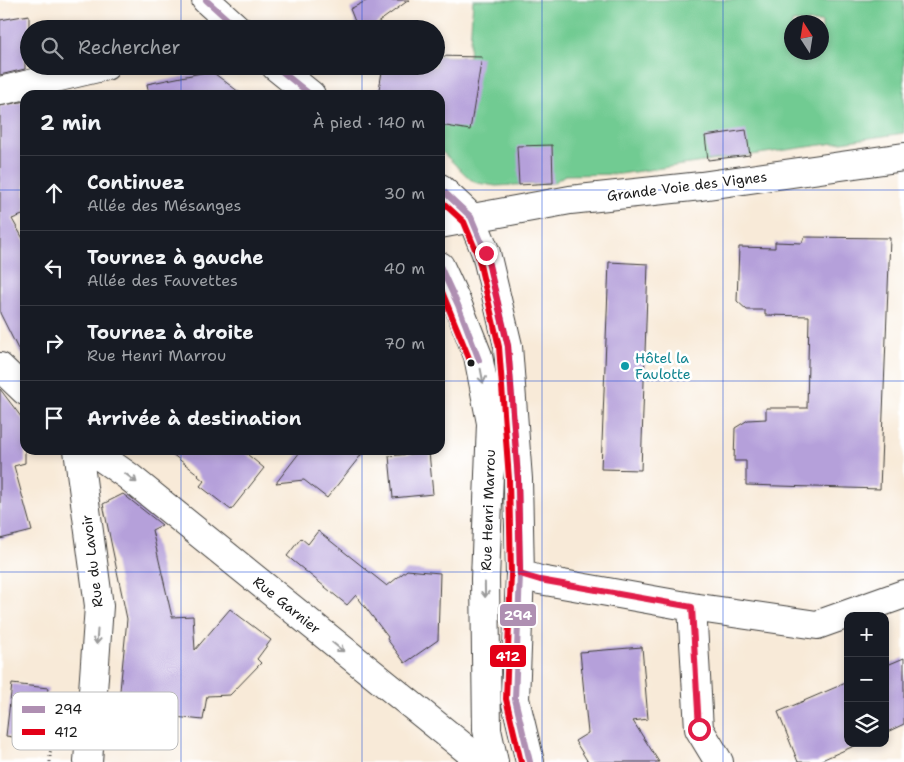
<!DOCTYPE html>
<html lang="fr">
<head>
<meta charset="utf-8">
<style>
  :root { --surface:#171b24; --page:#242831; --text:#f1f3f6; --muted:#9ea1a6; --line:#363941 }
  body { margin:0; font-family:"Shantell Sans",sans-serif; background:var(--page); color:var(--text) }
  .controls { position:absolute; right:15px; bottom:15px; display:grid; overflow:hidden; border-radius:10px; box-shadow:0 2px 8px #0003 }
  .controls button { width:45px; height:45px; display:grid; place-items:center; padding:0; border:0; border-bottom:1px solid var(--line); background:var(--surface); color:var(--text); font:25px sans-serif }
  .compass { position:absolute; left:784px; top:15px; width:45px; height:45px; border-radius:50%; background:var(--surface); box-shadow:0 2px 8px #0003; rotate:348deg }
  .stop { position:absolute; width:15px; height:15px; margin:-11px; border:4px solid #e11d48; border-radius:50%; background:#fff }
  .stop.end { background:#e11d48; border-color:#fff; box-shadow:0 1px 5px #0008 }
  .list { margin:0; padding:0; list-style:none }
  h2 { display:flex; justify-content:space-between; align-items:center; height:65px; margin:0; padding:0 20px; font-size:21px }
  h2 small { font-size:16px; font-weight:400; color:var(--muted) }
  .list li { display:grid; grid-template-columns:32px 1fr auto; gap:15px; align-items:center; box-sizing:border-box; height:75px; padding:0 20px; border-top:1px solid var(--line) }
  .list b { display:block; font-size:19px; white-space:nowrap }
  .list p { margin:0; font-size:16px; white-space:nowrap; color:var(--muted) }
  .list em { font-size:16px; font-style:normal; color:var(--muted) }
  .icon { flex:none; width:28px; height:28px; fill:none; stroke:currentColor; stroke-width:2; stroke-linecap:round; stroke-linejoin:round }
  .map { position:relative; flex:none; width:904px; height:762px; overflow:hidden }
  .search { position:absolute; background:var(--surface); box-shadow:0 2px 8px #0003; left:20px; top:20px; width:425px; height:55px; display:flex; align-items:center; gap:12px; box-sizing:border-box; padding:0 18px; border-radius:28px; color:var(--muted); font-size:19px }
  .panel { position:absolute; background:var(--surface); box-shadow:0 2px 8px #0003; left:20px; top:90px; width:425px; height:365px; border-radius:15px }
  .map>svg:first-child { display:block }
  .green { fill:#71cb92; stroke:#467457; fill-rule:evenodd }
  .building { fill:#b5a0da }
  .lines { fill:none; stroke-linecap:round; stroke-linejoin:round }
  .street-casing { stroke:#3d3b38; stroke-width:30 }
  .secondary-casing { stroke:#3d3b38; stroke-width:30 }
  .path { stroke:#3d3b38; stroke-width:3; stroke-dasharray:1 4; stroke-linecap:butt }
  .street { stroke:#fff; stroke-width:28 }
  .secondary { stroke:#fff; stroke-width:28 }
  .bus-1-casing { stroke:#fff; stroke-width:10 }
  .bus-2-casing { stroke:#fff; stroke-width:10 }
  .bus-1 { stroke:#af8fb2; stroke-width:6 }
  .bus-2 { stroke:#e30017; stroke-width:6 }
  .oneway { stroke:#999 }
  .route { stroke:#e11d48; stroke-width:6 }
  .grid { fill:none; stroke:#1d4ed8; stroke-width:1; stroke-opacity:0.55 }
  .bus-dot { fill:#1c1c1c; stroke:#fff; stroke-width:2 }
  .culture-dot { fill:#0f9aa8; stroke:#fff; stroke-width:2 }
  .labels { text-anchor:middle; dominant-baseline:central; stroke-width:5; stroke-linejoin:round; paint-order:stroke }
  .street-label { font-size:14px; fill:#1c1c1c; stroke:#fff }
  .culture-label { font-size:14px; fill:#0d838f; stroke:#fff; text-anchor:start }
  .key { fill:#fff; stroke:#bbb; stroke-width:1 }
  .key-label { font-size:14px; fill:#1c1c1c }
  .line-badge { stroke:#fff; stroke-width:2 }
  .badge-label { font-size:14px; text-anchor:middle; font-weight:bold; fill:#fff }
</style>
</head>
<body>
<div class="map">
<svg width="904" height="762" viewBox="0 0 904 762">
  <rect width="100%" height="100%" fill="#fff"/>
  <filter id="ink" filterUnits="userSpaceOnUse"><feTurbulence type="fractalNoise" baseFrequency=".02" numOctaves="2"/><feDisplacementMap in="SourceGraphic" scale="10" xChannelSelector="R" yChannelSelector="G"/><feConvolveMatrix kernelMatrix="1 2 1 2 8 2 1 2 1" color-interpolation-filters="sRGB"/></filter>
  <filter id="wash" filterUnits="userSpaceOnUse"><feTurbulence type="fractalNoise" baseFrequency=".0096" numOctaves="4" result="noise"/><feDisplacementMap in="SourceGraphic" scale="20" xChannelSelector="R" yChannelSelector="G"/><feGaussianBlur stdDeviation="1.12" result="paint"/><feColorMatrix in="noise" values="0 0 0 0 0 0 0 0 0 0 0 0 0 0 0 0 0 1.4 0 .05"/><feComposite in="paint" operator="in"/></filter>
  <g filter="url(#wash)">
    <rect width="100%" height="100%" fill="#f8ead8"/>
    <!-- green -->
    <path class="green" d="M473,0H904V133L620,174L565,175L553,183L496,186L477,183L470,179L440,150V95H422L436,66V56L469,57ZM792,22H822V52H792Z"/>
    <g id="blocks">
      <!-- building -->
      <path class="building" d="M368,0H409L369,29H358L350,9Z
        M29,15V55L25,56V69L0,75V20Z
        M436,56L482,57L470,130L440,125V95H378L383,66H436Z
        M211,71L243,95H149L147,84Z
        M25,101V214L12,219L25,242V363L0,313V106Z
        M746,130L750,155L708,160L705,136Z
        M552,145L553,183L519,185L517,146Z
        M804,237L890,238L880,489L746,485V461H734L735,428L748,420L766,419V408H807L809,316L765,315V310H747L737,301L739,247L775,248V242L802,243Z
        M609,262L648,264L641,470L601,469Z
        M0,389L25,422V463L14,466L32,531L0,539Z
        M167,450H242L264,468L231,510L200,486L204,481L198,476L199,475Z
        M321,450H365L327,498L304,480L276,483L300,452Z
        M429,452L433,494L393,498L389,456Z
        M123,494L162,525L152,530L172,617L193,616L195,650L230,609L271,640L257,659L261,663L230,695L207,696L203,720L118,711L127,619L103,504Z
        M318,531L387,586L407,570L440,573L438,640L405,663L387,639L388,637L356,595L347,605L287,556L301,538L308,544Z
        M642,647L648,719L633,721L659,762H588L575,741L588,733L580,652Z
        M904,658V724L885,733V666Z
        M848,682V743H861L817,762H798L778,712Z
        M12,684L48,688L41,741L6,736Z"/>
    </g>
  </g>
  <g filter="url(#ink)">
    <use href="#blocks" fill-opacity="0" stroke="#3d3b38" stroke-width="1"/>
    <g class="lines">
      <defs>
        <path id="street" d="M0,91L106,66
          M440,224L570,200L701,186L904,157
          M0,367L25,391
          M78,450L99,606L88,762
          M91,450L128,476L482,762
          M520,574L540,580L692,607L817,625L904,594
          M692,607L699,729L719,762"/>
        <path id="secondary" d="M206,0L238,29
          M275,66L311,95
          M440,188L471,217L486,253L508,346L518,479L520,574L515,699L530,762
          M440,266L458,305L478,356L491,423L485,579L487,730L494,762"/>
      </defs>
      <!-- street casing -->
      <use href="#street" class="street-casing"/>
      <!-- secondary casing -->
      <use href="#secondary" class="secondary-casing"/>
      <!-- path -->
      <path class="path" d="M50,762V753L59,716"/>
      <!-- street -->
      <use href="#street" class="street"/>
      <!-- secondary -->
      <use href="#secondary" class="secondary"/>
      <defs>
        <path id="bus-1" d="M206,0L238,29
          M275,66L311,95
          M440,188L471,217L486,253L508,346L518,479L520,574L515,699L530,762
          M440,266L458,305L479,360"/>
        <path id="bus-2" d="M440,200L464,222L478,256L499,347L509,479L511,574L506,699L521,762
          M440,287L471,363"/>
      </defs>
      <!-- bus-1 casing -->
      <use href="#bus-1" class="bus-1-casing"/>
      <!-- bus-2 casing -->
      <use href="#bus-2" class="bus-2-casing"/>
      <!-- bus-1 -->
      <use href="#bus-1" class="bus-1"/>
      <!-- bus-2 -->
      <use href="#bus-2" class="bus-2"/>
    </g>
    <!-- one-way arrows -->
    <defs><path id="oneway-shaft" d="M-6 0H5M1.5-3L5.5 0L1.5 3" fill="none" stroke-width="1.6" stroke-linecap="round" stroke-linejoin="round" transform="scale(1.25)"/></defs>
    <g class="oneway">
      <use href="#oneway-shaft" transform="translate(482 376) rotate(79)"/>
      <use href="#oneway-shaft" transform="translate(131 478) rotate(38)"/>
      <use href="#oneway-shaft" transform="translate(485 590) rotate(89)"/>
      <use href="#oneway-shaft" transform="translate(97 637) rotate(94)"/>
      <use href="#oneway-shaft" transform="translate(338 647) rotate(39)"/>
    </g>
  </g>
  <g class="lines" filter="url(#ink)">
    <!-- route -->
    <path class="route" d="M486,253L508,346L518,479L520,574L540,580L692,607L699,729"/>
  </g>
  <!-- grid -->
  <path class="grid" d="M181,0V29M362,0V29M542,0V762M723,0V762M181,66V95M362,66V95M0,190H25M440,190H904M0,381H25M440,381H904M181,450V762M362,450V762M0,572H904"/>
  <!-- markers -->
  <circle class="bus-dot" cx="471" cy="363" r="4.5"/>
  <circle class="culture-dot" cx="625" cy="366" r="5"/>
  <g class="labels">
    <!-- street labels -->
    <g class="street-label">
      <text transform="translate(687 186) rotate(-7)">Grande Voie des Vignes</text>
      <text transform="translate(488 510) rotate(-88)">Rue Henri Marrou</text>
      <text transform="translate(92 561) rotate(-97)">Rue du Lavoir</text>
      <text transform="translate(287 605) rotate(39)">Rue Garnier</text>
    </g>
    <!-- culture labels -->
    <g class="culture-label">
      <text x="635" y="358">Hôtel la<tspan x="635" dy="16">Faulotte</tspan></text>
    </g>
  </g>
  <!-- legend -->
  <rect x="12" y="692" width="166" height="58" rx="8" class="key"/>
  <rect x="22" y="706" width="23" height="7" fill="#af8fb2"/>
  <rect x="22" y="729" width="23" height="6" fill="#e30017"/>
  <g class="key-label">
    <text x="54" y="714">294</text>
    <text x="54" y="737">412</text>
  </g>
  <g class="line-badge">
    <rect x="499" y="603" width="38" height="24" rx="5" fill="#af8fb2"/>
    <rect x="489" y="644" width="38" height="24" rx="5" fill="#e30017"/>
  </g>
  <g class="badge-label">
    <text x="518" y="620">294</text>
    <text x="508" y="661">412</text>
  </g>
</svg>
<div class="controls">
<button>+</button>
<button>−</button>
<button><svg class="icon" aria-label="layers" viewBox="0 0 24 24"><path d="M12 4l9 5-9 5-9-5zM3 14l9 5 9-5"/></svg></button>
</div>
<svg class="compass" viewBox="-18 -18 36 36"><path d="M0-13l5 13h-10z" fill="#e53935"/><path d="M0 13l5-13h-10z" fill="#9ea1a6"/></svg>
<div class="stop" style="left:699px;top:729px"></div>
<div class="stop end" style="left:486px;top:253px"></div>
<div class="search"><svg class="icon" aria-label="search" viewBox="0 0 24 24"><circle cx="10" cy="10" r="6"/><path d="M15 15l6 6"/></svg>Rechercher</div>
<section class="panel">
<h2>2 min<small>À pied · 140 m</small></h2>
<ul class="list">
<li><svg class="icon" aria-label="ahead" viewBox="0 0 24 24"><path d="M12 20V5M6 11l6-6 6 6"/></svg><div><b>Continuez</b><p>Allée des Mésanges</p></div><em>30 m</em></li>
<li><svg class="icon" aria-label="left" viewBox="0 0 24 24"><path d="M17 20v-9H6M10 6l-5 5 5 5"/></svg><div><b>Tournez à gauche</b><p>Allée des Fauvettes</p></div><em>40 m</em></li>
<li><svg class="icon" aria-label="right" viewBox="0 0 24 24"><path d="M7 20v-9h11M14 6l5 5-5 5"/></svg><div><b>Tournez à droite</b><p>Rue Henri Marrou</p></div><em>70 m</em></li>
<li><svg class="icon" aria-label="arrive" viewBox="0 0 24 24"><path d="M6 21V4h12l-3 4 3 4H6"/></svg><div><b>Arrivée à destination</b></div></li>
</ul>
</section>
</div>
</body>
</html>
